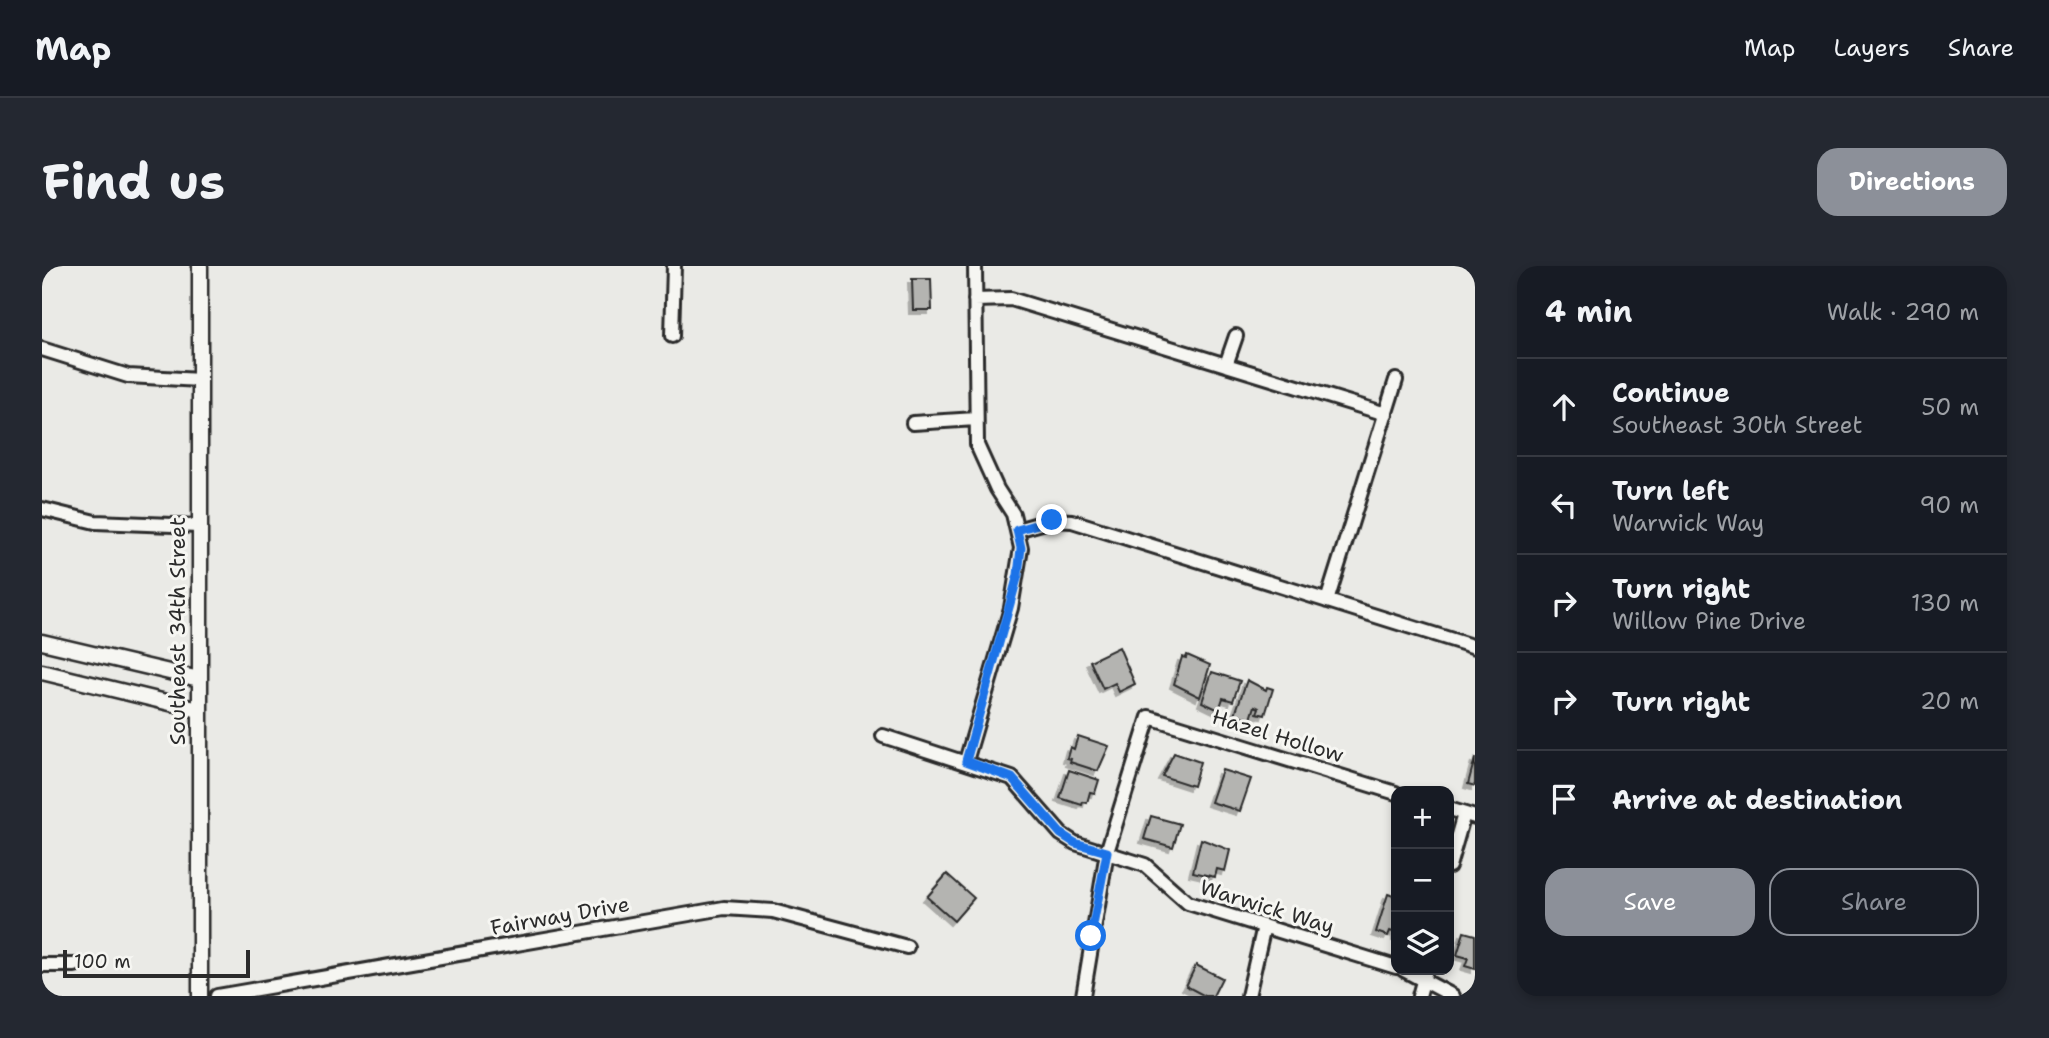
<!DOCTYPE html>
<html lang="en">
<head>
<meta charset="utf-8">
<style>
  :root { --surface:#171b24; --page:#242831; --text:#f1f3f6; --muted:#9ea1a6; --line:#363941; --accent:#8c9099 }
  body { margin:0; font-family:"Shantell Sans",sans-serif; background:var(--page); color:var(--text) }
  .controls { position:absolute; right:21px; bottom:21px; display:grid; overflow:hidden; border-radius:14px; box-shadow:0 4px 10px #0003 }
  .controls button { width:63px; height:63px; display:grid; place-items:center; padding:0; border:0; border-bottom:2px solid var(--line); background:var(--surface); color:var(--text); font:35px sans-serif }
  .scale { position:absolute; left:21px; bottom:18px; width:187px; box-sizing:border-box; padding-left:7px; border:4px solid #2b2b2b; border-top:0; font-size:19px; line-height:24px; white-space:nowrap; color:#2b2b2b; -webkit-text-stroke:5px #f6f6f2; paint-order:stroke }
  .stop { position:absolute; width:21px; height:21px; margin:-16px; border:5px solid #1a73e8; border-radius:50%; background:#fff }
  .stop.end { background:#1a73e8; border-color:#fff; box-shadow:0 2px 7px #0008 }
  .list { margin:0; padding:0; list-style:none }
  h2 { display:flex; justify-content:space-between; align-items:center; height:91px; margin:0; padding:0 28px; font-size:30px }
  h2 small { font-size:23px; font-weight:400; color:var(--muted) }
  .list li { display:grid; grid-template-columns:46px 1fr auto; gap:21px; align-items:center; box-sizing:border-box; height:98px; padding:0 28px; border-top:2px solid var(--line) }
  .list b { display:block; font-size:26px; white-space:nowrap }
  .list p { margin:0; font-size:23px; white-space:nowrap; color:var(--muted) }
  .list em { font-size:23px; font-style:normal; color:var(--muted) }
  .actions { display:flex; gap:14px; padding:21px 28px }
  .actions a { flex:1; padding:16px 0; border:2px solid var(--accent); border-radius:21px; text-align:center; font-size:24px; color:var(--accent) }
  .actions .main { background:var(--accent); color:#fff }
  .icon { flex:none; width:38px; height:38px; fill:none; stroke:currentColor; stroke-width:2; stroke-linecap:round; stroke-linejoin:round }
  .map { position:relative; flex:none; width:1433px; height:730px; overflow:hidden; border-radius:21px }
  header { display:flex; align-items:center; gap:42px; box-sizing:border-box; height:98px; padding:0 35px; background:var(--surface); border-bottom:2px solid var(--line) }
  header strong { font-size:33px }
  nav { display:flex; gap:38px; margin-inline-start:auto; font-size:24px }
  .intro { display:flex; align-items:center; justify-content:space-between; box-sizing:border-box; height:168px; padding:0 42px }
  h1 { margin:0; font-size:49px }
  .button { padding:18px 32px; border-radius:21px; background:var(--accent); color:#fff; font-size:24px; font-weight:700 }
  main { display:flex; gap:42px; padding:0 42px }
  aside { flex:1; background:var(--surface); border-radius:21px; box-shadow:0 4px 10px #0003 }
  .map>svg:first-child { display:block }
  .building { fill:#b4b4b1; stroke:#2b2b2b; stroke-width:2; filter:url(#shadow) }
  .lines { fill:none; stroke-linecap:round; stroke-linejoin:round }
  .minor-casing { stroke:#2b2b2b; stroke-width:18 }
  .tertiary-casing { stroke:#2b2b2b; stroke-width:19 }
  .minor { stroke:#f6f6f2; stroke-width:12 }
  .tertiary { stroke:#f6f6f2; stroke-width:14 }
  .route { stroke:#1a73e8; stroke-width:9 }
  .labels { text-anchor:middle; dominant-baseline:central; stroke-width:6; stroke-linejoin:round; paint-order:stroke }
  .street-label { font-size:21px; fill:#2b2b2b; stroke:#f6f6f2 }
</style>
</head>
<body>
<header>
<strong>Map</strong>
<nav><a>Map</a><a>Layers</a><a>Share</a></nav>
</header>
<div class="intro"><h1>Find us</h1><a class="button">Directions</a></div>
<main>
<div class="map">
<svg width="1433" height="730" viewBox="0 0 1433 730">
  <defs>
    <filter id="shadow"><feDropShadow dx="-4" dy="4" stdDeviation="0" flood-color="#0004"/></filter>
  </defs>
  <rect width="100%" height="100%" fill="#eaeae6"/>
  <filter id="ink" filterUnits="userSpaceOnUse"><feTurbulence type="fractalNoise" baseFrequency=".0143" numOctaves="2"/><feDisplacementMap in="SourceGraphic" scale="14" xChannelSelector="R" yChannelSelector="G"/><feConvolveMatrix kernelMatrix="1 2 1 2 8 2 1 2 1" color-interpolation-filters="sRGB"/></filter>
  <g filter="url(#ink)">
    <!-- building -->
    <path class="building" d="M870,13H889L890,44H871Z
      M1077,381L1093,418L1077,426L1073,417L1061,423L1048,395Z
      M1145,389L1168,399L1158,431L1132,418L1140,391L1144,392Z
      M1170,406L1198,415L1191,435L1181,432L1177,444L1160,436Z
      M1205,414L1224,424L1225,421L1231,423L1223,449L1215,447L1217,442L1213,440L1209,453L1193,448Z
      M1036,470L1067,480L1056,505L1028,496L1029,493L1025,492L1028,481L1032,483Z
      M1132,487L1158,496L1151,520L1120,510Z
      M1433,492V520L1426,518Z
      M1027,504L1057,514L1053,527L1048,526L1045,537L1041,536L1040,539L1018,532Z
      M1180,504L1209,513L1198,545L1169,536Z
      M1109,550L1138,558L1131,581L1102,573Z
      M1159,573L1188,584L1183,605L1175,603L1173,611L1151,606Z
      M905,608L932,632L912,655L885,631Z
      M1346,628L1354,631V672V667L1348,665L1346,670L1334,666Z
      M1422,666L1433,669V703L1423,700L1426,692L1415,689Z
      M1154,699L1180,712L1171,730H1163L1144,720Z"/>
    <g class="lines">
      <defs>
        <path id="minor" d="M933,34L969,33L1344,148
          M630,70L632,0
          M0,83L86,110L158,114
          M1184,99L1194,70
          M871,157L934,153
          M0,243L53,256L157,260
          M975,264L1010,254L1030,255L1433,381
          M1285,335L1354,114
          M841,470L970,512L1019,568L1033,577L1103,599L1146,637L1354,701
          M924,495L969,342L979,282L971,248L955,223L935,179L933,0
          M1407,543L1433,551
          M1407,600L1422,548
          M0,699H33
          M1362,704L1411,730
          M175,730L682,642L731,645L865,681
          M1041,730L1065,586L1107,451L1354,527
          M1206,730L1222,660
          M1377,730L1384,704"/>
        <path id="tertiary" d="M158,0V730
          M0,376L157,413
          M0,406L157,444"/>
      </defs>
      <!-- minor casing -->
      <use href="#minor" class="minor-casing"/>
      <!-- tertiary casing -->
      <use href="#tertiary" class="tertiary-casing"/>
      <!-- minor -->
      <use href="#minor" class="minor"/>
      <!-- tertiary -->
      <use href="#tertiary" class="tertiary"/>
    </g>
  </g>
  <g class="lines" filter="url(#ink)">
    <!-- route -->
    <path class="route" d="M1010,254L975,264L979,282L976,309L924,495L970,512L1019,568L1033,577L1065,586L1049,670"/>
  </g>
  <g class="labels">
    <!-- street labels -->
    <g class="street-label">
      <text transform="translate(136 365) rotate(-90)">Southeast 34th Street</text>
      <text transform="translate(1236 470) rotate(17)">Hazel Hollow</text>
      <text transform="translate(1225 641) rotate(17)">Warwick Way</text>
      <text transform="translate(518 650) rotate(-10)">Fairway Drive</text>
    </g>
  </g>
</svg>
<div class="controls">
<button>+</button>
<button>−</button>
<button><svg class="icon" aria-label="layers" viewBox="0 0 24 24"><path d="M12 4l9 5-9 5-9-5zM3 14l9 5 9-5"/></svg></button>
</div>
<div class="scale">100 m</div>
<div class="stop" style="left:1049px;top:670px"></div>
<div class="stop end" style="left:1010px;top:254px"></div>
</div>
<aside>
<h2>4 min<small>Walk · 290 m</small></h2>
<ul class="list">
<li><svg class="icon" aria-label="ahead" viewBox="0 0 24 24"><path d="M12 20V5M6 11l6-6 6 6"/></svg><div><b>Continue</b><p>Southeast 30th Street</p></div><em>50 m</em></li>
<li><svg class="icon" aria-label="left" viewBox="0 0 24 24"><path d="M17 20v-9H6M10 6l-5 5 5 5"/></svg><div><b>Turn left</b><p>Warwick Way</p></div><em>90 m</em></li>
<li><svg class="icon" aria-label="right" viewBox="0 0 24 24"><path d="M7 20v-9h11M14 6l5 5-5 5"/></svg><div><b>Turn right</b><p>Willow Pine Drive</p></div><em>130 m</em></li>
<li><svg class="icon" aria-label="right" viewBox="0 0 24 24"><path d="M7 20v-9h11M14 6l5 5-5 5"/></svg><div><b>Turn right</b></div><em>20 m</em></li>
<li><svg class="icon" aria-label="arrive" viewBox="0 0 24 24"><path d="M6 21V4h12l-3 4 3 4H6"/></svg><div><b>Arrive at destination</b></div></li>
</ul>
<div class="actions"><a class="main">Save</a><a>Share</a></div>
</aside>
</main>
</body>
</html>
